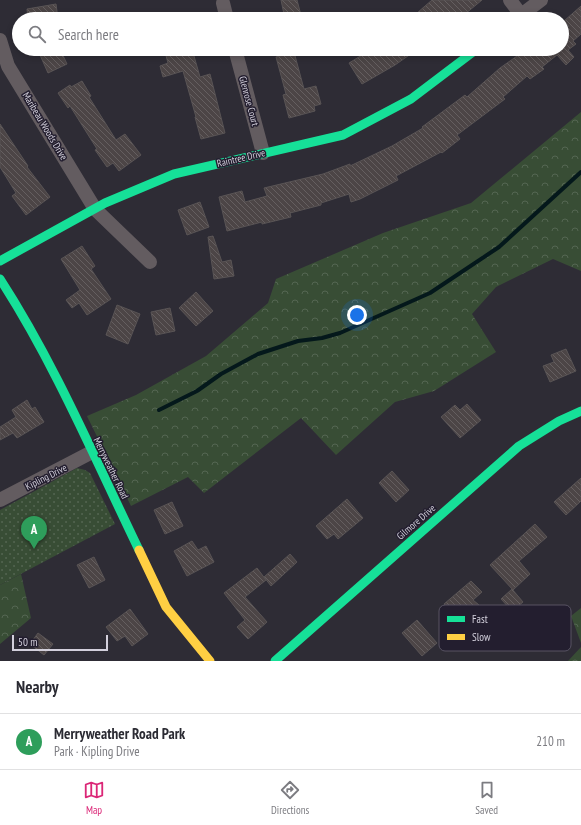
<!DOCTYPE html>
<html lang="en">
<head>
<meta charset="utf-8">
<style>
  :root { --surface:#fff; --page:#f7f7f7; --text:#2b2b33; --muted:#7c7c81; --line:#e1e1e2; --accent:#db2777 }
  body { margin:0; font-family:"PT Sans Narrow",sans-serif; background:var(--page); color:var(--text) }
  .scale { position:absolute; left:12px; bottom:10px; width:96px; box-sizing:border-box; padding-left:4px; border:2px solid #d3d0dc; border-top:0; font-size:11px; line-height:14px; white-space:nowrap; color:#d3d0dc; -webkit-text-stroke:3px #231e2f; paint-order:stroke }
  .you { position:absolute; left:357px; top:315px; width:14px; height:14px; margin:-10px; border:3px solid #fff; border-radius:50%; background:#1a73e8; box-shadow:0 0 0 6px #1a73e833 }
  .badge { display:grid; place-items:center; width:26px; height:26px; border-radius:50%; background:var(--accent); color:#fff; font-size:13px; font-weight:700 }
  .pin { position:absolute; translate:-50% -33px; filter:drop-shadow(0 1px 2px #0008) }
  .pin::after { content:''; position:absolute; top:21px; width:14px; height:12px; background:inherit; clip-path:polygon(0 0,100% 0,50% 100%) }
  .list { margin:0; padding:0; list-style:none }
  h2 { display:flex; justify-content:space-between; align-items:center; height:52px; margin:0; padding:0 16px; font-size:17px }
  h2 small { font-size:13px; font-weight:400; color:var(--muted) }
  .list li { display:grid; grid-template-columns:26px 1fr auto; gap:12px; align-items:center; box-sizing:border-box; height:56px; padding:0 16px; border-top:1px solid var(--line) }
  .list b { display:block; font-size:15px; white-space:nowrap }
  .list p { margin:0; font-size:13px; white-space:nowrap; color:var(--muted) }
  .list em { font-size:13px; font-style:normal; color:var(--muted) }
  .icon { flex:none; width:22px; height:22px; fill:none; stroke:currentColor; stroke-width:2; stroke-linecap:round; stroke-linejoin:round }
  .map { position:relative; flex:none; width:581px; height:661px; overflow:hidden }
  .search { position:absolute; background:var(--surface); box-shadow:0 2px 6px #0003; left:12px; right:12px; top:12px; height:44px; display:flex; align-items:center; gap:10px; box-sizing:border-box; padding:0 14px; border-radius:22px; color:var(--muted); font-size:15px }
  .sheet { height:108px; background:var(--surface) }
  nav { display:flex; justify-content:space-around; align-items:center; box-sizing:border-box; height:56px; border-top:1px solid var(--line); background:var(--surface); font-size:11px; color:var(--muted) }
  nav a { display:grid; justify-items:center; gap:2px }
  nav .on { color:var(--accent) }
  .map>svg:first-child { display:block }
  .green { fill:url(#green-dots) }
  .forest { fill:url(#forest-crowns) }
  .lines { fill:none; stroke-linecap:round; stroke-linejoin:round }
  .stream { stroke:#04181b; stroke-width:4 }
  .building { fill:url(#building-back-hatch); stroke:#595455 }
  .street { stroke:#635c60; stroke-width:14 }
  .fast { stroke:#16e098; stroke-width:9 }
  .slow { stroke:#ffcf43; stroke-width:9 }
  .labels { text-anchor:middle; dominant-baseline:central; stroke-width:3; stroke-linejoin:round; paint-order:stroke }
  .street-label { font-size:10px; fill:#d3d0dc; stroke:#231e2f }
  .key { fill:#231e2f; stroke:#585363; stroke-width:1 }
  .key-label { font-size:11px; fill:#d3d0dc }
</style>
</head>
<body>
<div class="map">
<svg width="581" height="661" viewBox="0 0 581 661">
  <defs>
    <pattern id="green-dots" width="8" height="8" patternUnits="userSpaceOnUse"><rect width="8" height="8" fill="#384d35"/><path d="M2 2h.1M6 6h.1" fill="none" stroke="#546652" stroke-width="1.8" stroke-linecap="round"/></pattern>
    <pattern id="forest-crowns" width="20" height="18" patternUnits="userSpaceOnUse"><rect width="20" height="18" fill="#384d35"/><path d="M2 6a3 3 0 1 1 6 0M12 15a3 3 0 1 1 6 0" fill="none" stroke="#546652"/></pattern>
    <pattern id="building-back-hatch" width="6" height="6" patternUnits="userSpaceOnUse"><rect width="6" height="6" fill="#4c4546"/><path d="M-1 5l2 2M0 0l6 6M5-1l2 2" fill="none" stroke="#655f60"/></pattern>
  </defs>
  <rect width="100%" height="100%" fill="#2e2c35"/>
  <!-- green -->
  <path class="green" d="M77,468L85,470L90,473L115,524L0,585V510Z"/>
  <!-- forest -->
  <path class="forest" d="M581,112V271L553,259L496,287L472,314L496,352L434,391L395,402L336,455L301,418L204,493L188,477L131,506L87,416L136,395L206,356L268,303L276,279L383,233L471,203Z
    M21,574L31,618L0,644V585Z
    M581,608V643L571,616Z
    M581,647V661H568Z"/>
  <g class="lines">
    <!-- stream -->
    <path class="stream" d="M159,410L197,391L221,374L258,354L298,341L322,338L340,333L430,293L499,247L581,172"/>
  </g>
  <!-- building -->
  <path class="building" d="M281,0H297L302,19H285Z
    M432,0H482L459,19H410Z
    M56,4L58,19H28L27,9Z
    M581,6V34L573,41L576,44L568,50L574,57L566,65L557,55L542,67L544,69L530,79L527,76L503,97L505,99L457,135L460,139L442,153L441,152L396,176L398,180L360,199L351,202L349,194L321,203V205L290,213L291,217L262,224V222L227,231L219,197L242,191L245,202L267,196L264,188L323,174L350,164V166L392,146L423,128L422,127L465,95L467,97L500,68L527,49H562V28L564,30L569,26L564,21Z
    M53,49H60L67,64L48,73L40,55Z
    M175,49H192L200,77L210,74L225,133L201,139L195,117H196L183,71L163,77L160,66L168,63L165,52Z
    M372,49H418L395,65L362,84L349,63Z
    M294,52L304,89L316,86L321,104L314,106L315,111L289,118L283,95L286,94L276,57Z
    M82,81L91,96L89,97L116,140L125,134L141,155L119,171L113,163L107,167L95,150L97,149L70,106L68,108L58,93L70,85L71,87Z
    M0,124L28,166L27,167L50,197L26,215L12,196L16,193L0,167Z
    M200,202L209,227L187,235L178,210Z
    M213,236L222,262L231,260L234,276L214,279L208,237Z
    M82,246L95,266L91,269L111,299L87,315L79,303L72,308L66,300L80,290L61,259Z
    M196,292L213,311L196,326L179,308Z
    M117,305L140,314L128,344L106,335Z
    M170,308L175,331L156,335L151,312Z
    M566,349L576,371L550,382L543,366L554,362L551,355Z
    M27,400L32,409L35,407L44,422L17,438L13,433L0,440V427L16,417L12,410Z
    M467,404L481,420L460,438L441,417L455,405L460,410Z
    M392,471L409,490L396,502L379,483Z
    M581,478V501L566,515L554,502Z
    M347,499L363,518L338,539L334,534L327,539L316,526Z
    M172,502L183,526L165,534L154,510Z
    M535,524L547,537L519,561L530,574L513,590L490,565Z
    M192,541L198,550L206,546L214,562L187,576L174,551Z
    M290,554L297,562L271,586L264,577Z
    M94,557L105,580L89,588L77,565Z
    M257,568L266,580L245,597L267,622L248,639L237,627L245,620L224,593Z
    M471,581L482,592L473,600L479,605L471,613L466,608L456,617L444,604Z
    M512,589L523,602L512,611L501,599Z
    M130,609L148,634L132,646L125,636L117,641L106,627Z
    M417,620L437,643L422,656L402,633Z
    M38,633L53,644L44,655L30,644Z"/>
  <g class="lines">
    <!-- street -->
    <path class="street" d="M510,0L521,15
      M223,3L227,19
      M516,19L541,0
      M0,40L8,66L95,209L150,262
      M235,49L263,153
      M0,500L92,452"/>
    <!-- fast -->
    <path class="fast" d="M0,261L105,203L174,174L343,135L411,99L477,49
      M0,279C55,364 95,459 139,550
      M275,661L519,446L559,421L581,411"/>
    <!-- slow -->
    <path class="slow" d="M139,550L166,607L210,661"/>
  </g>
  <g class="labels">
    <!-- street labels -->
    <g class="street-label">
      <text transform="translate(249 101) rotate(75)">Glenrose Court</text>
      <text transform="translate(45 126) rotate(59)">Maribeau Woods Drive</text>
      <text transform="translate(241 158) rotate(-13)">Raintree Drive</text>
      <text transform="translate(111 468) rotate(64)">Merryweather Road</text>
      <text transform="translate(46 477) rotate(-27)">Kipling Drive</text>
      <text transform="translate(416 522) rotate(-41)">Gilmore Drive</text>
    </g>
  </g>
  <!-- legend -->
  <rect x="439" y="605" width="132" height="46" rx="6" class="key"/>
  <rect x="447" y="616" width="18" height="6" fill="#16e098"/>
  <rect x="447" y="634" width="18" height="6" fill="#ffcf43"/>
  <g class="key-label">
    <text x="472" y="623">Fast</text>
    <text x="472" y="641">Slow</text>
  </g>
</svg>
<div class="scale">50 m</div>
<div class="you"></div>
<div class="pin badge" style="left:34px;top:549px;background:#2e9e5b">A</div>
<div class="search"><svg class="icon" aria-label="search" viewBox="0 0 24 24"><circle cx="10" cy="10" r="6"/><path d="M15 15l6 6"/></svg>Search here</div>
</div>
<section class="sheet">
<h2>Nearby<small></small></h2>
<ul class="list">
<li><span class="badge" style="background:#2e9e5b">A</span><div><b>Merryweather Road Park</b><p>Park · Kipling Drive</p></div><em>210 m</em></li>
</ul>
</section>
<nav>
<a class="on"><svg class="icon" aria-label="map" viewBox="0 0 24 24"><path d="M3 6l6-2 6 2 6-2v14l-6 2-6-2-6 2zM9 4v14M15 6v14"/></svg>Map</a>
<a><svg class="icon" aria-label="directions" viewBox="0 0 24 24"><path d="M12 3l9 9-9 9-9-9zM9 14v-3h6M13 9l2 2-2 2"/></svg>Directions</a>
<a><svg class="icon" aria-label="saved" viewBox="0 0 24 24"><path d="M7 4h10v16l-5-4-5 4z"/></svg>Saved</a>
</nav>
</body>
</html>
